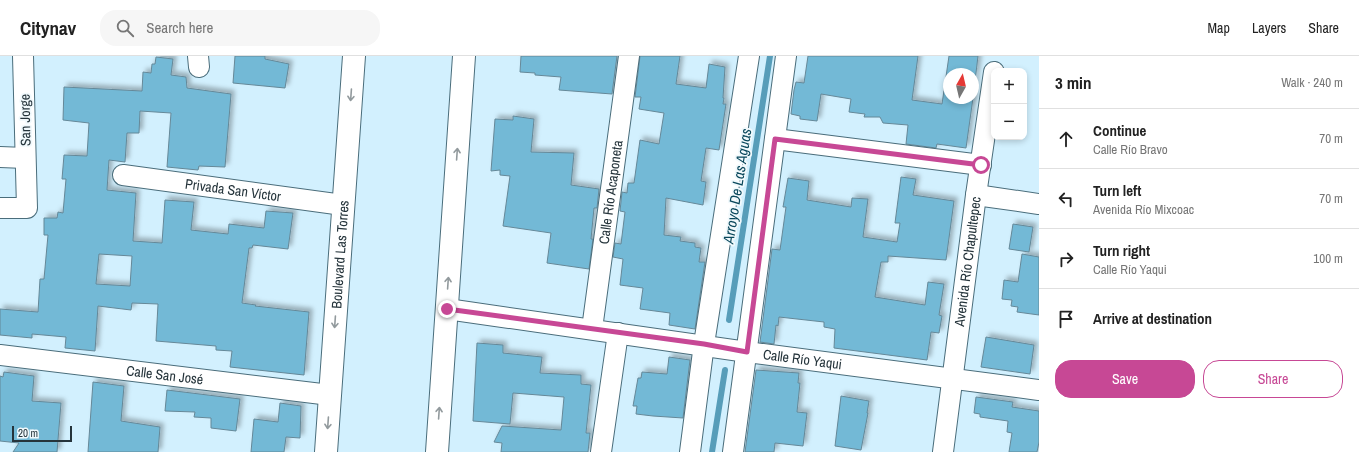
<!DOCTYPE html>
<html lang="en">
<head>
<meta charset="utf-8">
<style>
  :root { --surface:#fff; --page:#f6f6f6; --text:#222; --muted:#767676; --line:#e0e0e0; --accent:#c74895 }
  body { margin:0; font-family:"Archivo Narrow",sans-serif; background:var(--page); color:var(--text) }
  .controls { position:absolute; right:12px; top:12px; display:grid; overflow:hidden; border-radius:8px; box-shadow:0 2px 6px #0003 }
  .controls button { width:36px; height:36px; display:grid; place-items:center; padding:0; border:0; border-bottom:1px solid var(--line); background:var(--surface); color:var(--text); font:20px sans-serif }
  .compass { position:absolute; left:943px; top:12px; width:36px; height:36px; border-radius:50%; background:var(--surface); box-shadow:0 2px 6px #0003; rotate:8deg }
  .scale { position:absolute; left:12px; bottom:10px; width:60px; box-sizing:border-box; padding-left:4px; border:2px solid #25343b; border-top:0; font-size:11px; line-height:14px; white-space:nowrap; color:#25343b; -webkit-text-stroke:3px #f1f9fc; paint-order:stroke }
  .stop { position:absolute; width:12px; height:12px; margin:-9px; border:3px solid #c74895; border-radius:50%; background:#fff }
  .stop.end { background:#c74895; border-color:#fff; box-shadow:0 1px 4px #0008 }
  .list { margin:0; padding:0; list-style:none }
  h2 { display:flex; justify-content:space-between; align-items:center; height:52px; margin:0; padding:0 16px; font-size:17px }
  h2 small { font-size:13px; font-weight:400; color:var(--muted) }
  .list li { display:grid; grid-template-columns:26px 1fr auto; gap:12px; align-items:center; box-sizing:border-box; height:60px; padding:0 16px; border-top:1px solid var(--line) }
  .list b { display:block; font-size:15px; white-space:nowrap }
  .list p { margin:0; font-size:13px; white-space:nowrap; color:var(--muted) }
  .list em { font-size:13px; font-style:normal; color:var(--muted) }
  .actions { display:flex; gap:8px; padding:12px 16px }
  .actions a { flex:1; padding:9px 0; border:1px solid var(--accent); border-radius:16px; text-align:center; font-size:14px; color:var(--accent) }
  .actions .main { background:var(--accent); color:#fff }
  .icon { flex:none; width:22px; height:22px; fill:none; stroke:currentColor; stroke-width:2; stroke-linecap:round; stroke-linejoin:round }
  .map { position:relative; flex:none; width:1039px; height:396px; overflow:hidden }
  header { display:flex; align-items:center; gap:24px; box-sizing:border-box; height:56px; padding:0 20px; background:var(--surface); border-bottom:1px solid var(--line) }
  header strong { font-size:19px }
  nav { display:flex; gap:22px; margin-inline-start:auto; font-size:14px }
  .search { width:280px; height:36px; background:var(--page); display:flex; align-items:center; gap:10px; box-sizing:border-box; padding:0 14px; border-radius:16px; color:var(--muted); font-size:15px }
  main { display:flex }
  aside { flex:1; background:var(--surface) }
  .map>svg:first-child { display:block }
  .lines { fill:none; stroke-linecap:round; stroke-linejoin:round }
  .stream { stroke:#579db9; stroke-width:6 }
  .building { fill:#73b9d6; stroke:#658898; fill-rule:evenodd; filter:url(#shadow) }
  .street-casing { stroke:#4a6d7b; stroke-width:22 }
  .primary-casing { stroke:#4a6d7b; stroke-width:24 }
  .street { stroke:#fff; stroke-width:20 }
  .primary { stroke:#fff; stroke-width:22 }
  .oneway { stroke:#929a9d }
  .route { stroke:#c74895; stroke-width:5 }
  .labels { text-anchor:middle; dominant-baseline:central; stroke-width:3.5; stroke-linejoin:round; paint-order:stroke }
  .street-label { font-size:14px; fill:#25343b; stroke:#f1f9fc }
  .water-label { font-size:15px; font-style:italic; fill:#0a485c; stroke:#f1f9fc }
</style>
</head>
<body>
<header>
<strong>Citynav</strong>
<div class="search"><svg class="icon" aria-label="search" viewBox="0 0 24 24"><circle cx="10" cy="10" r="6"/><path d="M15 15l6 6"/></svg>Search here</div>
<nav><a>Map</a><a>Layers</a><a>Share</a></nav>
</header>
<main>
<div class="map">
<svg width="1039" height="396" viewBox="0 0 1039 396">
  <defs>
    <filter id="shadow"><feDropShadow dx="3.5" dy="-3.5" stdDeviation="2" flood-color="#0004"/></filter>
  </defs>
  <rect width="100%" height="100%" fill="#d2f0fe"/>
  <g class="lines">
    <!-- stream -->
    <path class="stream" d="M729,264L770,0
      M712,396L725,314"/>
  </g>
  <!-- building -->
  <path class="building" d="M235,0H265V3L289,8L285,32L233,27Z
    M521,0H617L612,38L559,34L561,21L535,19V17L520,16Z
    M640,0H680L676,28L706,32L709,8L725,11L723,42H724L723,48H726L719,94L706,92L701,125L706,126L703,149L666,142L664,179L681,181L680,185L695,187V191L701,192L699,206H705L695,273L669,269L670,257L640,253L643,232L620,229L623,203L613,201L615,187L621,188L625,156L620,155L622,136L627,137L628,127H634L640,84L659,88L664,57L639,53L641,41H635Z
    M808,0H918L912,44L942,48L949,0H978L973,42V18H949V42H973L966,92L937,88L936,92L906,88L908,69L883,67L880,61H864L865,58L849,56L851,43L821,38L817,65L800,63V60L791,58L794,34L796,26L804,27Z
    M156,1L173,3L171,19L186,21L187,32L231,38L225,111L199,110L198,114L167,111L171,57L140,55L139,77H127L125,106L109,104L107,134L136,137L133,185L162,187L165,144L194,146L191,174L228,178L229,168L264,172L266,155L293,157L288,193L253,189L252,192H249L242,247L256,249L255,250L309,256L304,319L230,311L232,295L216,294V290L156,285L158,248L132,247L131,254L98,250L95,295L65,292L66,281L32,278V282L0,279V253L38,256L40,223H44L48,179H44V162H57L58,156L63,157L66,123H62L64,99L87,100L89,67L63,64L64,31L142,35L143,16L151,17L152,8H155ZM99,198L132,200L130,230L96,228Z
    M513,60L534,63L531,96L574,97L571,129L599,133L597,152H594L591,183H593L589,213L547,207L551,177L503,170L510,120L500,119V114L491,115L495,63L513,64Z
    M901,121L916,123L913,139L954,145L946,204L888,200V206H881L875,241L925,249L928,226L944,228L939,259L942,260L939,277L931,276L927,304L834,292L835,273L824,271V266L779,261L778,270L776,269L774,288L760,286L772,193L780,194L786,151H783L788,122L809,125L807,144L851,151L852,142L868,143L863,181L897,186L900,167H895Z
    M1013,168L1033,171L1029,196L1009,193Z
    M1022,198L1039,201V259L1017,256L1018,251L1011,250L1012,244L1002,243L1004,224L1018,226Z
    M986,281L1034,289L1030,318L981,311Z
    M477,287L503,289V297L542,301L540,317L581,319V328L591,329L586,377H590L588,396H501L502,387L494,386L502,370L561,374L564,341L513,337L510,368L473,365Z
    M669,301L690,304L683,362L653,360L636,358L637,350H633L638,322H641L642,316L667,318Z
    M756,314L799,317L798,327H800L797,356L807,357L803,390L775,387L774,396H745Z
    M4,316L34,320L32,345L61,347L57,396H13L19,387L0,385V320L3,321Z
    M93,326L124,330L121,365L160,371L158,396H88Z
    M167,334L240,343L236,375L211,372V362L194,361L195,356L165,355Z
    M841,340L869,345L867,357H868L861,394L835,390Z
    M976,341L1013,346L1012,351L1039,355V386L1037,396H1009L1012,377L1007,376L1008,365L980,361V358L974,357Z
    M280,347L301,350L300,382L286,381L284,396H251L254,363L278,366Z"/>
  <g class="lines">
    <defs>
      <g id="street">
        <path d="M198,0L199,11"/>
        <path d="M775,83L981,109"/>
        <path d="M0,101L25,102"/>
        <path id="s1" d="M123,119L343,149"/>
        <path d="M976,139L1039,148"/>
        <path d="M0,152H27L23,0"/>
        <path id="s2" d="M447,253L747,296L1039,334"/>
        <path id="s3" d="M592,273L629,0"/>
        <path id="s4" d="M0,299L330,339"/>
        <path d="M601,396L618,277"/>
        <path d="M690,396L704,288L749,0"/>
        <path d="M733,396L786,0"/>
        <path id="s5" d="M943,396L976,139L994,16"/>
      </g>
      <g id="primary">
        <path id="s6" d="M326,396L354,0"/>
        <path d="M437,396L464,0"/>
      </g>
    </defs>
    <!-- street casing -->
    <use href="#street" class="street-casing"/>
    <!-- primary casing -->
    <use href="#primary" class="primary-casing"/>
    <!-- street -->
    <use href="#street" class="street"/>
    <!-- primary -->
    <use href="#primary" class="primary"/>
  </g>
  <!-- one-way arrows -->
  <defs><path id="oneway-shaft" d="M-6 0H5M1.5-3L5.5 0L1.5 3" fill="none" stroke-width="1.6" stroke-linecap="round" stroke-linejoin="round"/></defs>
  <g class="oneway">
    <use href="#oneway-shaft" transform="translate(351 39) rotate(94)"/>
    <use href="#oneway-shaft" transform="translate(457 98) rotate(-86)"/>
    <use href="#oneway-shaft" transform="translate(448 227) rotate(-86)"/>
    <use href="#oneway-shaft" transform="translate(335 266) rotate(94)"/>
    <use href="#oneway-shaft" transform="translate(439 357) rotate(-86)"/>
    <use href="#oneway-shaft" transform="translate(328 367) rotate(94)"/>
  </g>
  <g class="lines">
    <!-- route -->
    <path class="route" d="M447,253L704,288L747,296L775,83L981,109"/>
  </g>
  <g class="labels">
    <!-- street labels -->
    <g class="street-label">
      <text transform="translate(25 64) rotate(-91)">San Jorge</text>
      <text stroke="none"><textPath href="#s1" startOffset="111">Privada San Víctor</textPath></text>
      <text stroke="none"><textPath href="#s3" startOffset="138">Calle Río Acaponeta</textPath></text>
      <text stroke="none"><textPath href="#s6" startOffset="198">Boulevard Las Torres</textPath></text>
      <text stroke="none"><textPath href="#s5" startOffset="192">Avenida Río Chapultepec</textPath></text>
      <text stroke="none"><textPath href="#s2" startOffset="359">Calle Río Yaqui</textPath></text>
      <text stroke="none"><textPath href="#s4" startOffset="166">Calle San José</textPath></text>
    </g>
    <!-- water labels -->
    <g class="water-label">
      <text transform="translate(737 130) rotate(-81)">Arroyo De Las Aguas</text>
    </g>
  </g>
</svg>
<div class="controls">
<button>+</button>
<button>−</button>
</div>
<svg class="compass" viewBox="-18 -18 36 36"><path d="M0-13l5 13h-10z" fill="#e53935"/><path d="M0 13l5-13h-10z" fill="#767676"/></svg>
<div class="scale">20 m</div>
<div class="stop" style="left:981px;top:109px"></div>
<div class="stop end" style="left:447px;top:253px"></div>
</div>
<aside>
<h2>3 min<small>Walk · 240 m</small></h2>
<ul class="list">
<li><svg class="icon" aria-label="ahead" viewBox="0 0 24 24"><path d="M12 20V5M6 11l6-6 6 6"/></svg><div><b>Continue</b><p>Calle Río Bravo</p></div><em>70 m</em></li>
<li><svg class="icon" aria-label="left" viewBox="0 0 24 24"><path d="M17 20v-9H6M10 6l-5 5 5 5"/></svg><div><b>Turn left</b><p>Avenida Río Mixcoac</p></div><em>70 m</em></li>
<li><svg class="icon" aria-label="right" viewBox="0 0 24 24"><path d="M7 20v-9h11M14 6l5 5-5 5"/></svg><div><b>Turn right</b><p>Calle Río Yaqui</p></div><em>100 m</em></li>
<li><svg class="icon" aria-label="arrive" viewBox="0 0 24 24"><path d="M6 21V4h12l-3 4 3 4H6"/></svg><div><b>Arrive at destination</b></div></li>
</ul>
<div class="actions"><a class="main">Save</a><a>Share</a></div>
</aside>
</main>
</body>
</html>
